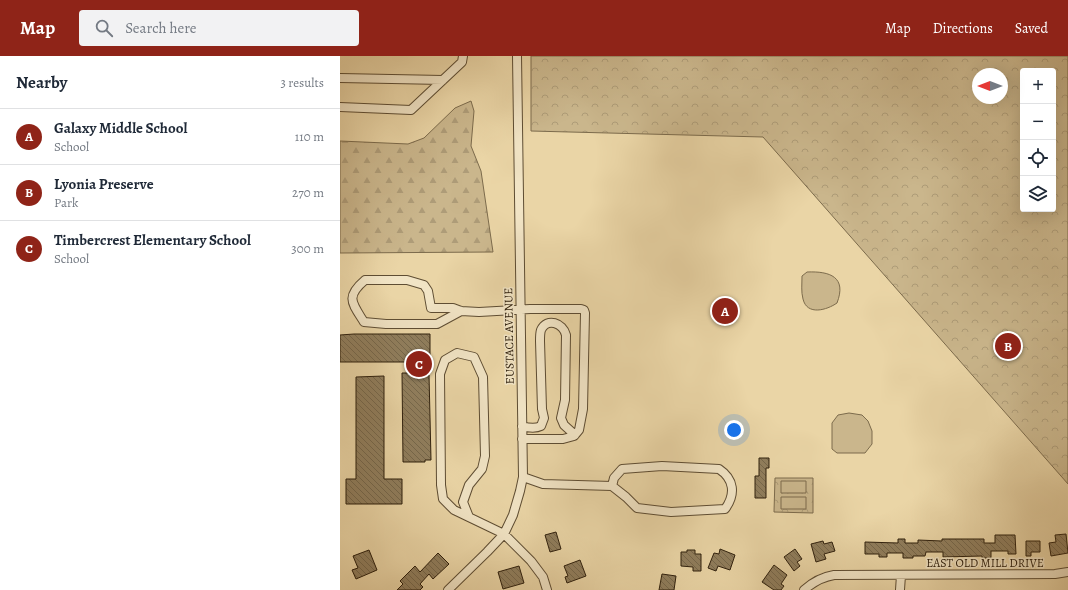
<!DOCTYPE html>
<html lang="en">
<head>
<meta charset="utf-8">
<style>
  :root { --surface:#fff; --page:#f2f2f3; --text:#1f2937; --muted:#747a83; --line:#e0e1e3; --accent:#8f2418 }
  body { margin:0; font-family:Alegreya,serif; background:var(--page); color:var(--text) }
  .controls { position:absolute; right:12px; top:12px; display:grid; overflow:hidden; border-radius:4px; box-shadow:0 4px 16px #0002 }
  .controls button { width:36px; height:36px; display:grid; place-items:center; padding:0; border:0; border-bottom:1px solid var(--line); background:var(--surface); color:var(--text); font:20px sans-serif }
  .compass { position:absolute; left:632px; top:12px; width:36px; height:36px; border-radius:50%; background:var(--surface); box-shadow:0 4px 16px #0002; rotate:270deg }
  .you { position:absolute; left:394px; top:374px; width:14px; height:14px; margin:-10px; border:3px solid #fff; border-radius:50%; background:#1a73e8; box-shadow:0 0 0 6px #1a73e833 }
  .badge { display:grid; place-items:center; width:26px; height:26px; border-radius:50%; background:var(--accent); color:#fff; font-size:13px; font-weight:700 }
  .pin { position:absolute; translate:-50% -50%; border:2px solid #fff; box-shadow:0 1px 4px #0006 }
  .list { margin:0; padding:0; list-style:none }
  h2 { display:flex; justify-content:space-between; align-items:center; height:52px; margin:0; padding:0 16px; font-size:17px }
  h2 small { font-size:13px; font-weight:400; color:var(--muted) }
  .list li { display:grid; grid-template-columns:26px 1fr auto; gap:12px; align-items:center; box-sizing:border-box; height:56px; padding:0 16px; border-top:1px solid var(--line) }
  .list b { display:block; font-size:15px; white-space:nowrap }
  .list p { margin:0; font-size:13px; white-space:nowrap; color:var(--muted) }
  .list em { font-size:13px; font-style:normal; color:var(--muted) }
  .icon { flex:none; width:22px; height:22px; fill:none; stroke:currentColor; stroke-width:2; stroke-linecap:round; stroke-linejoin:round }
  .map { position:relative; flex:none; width:728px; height:534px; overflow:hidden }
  header { display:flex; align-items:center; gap:24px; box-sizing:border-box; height:56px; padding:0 20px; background:var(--accent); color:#fff }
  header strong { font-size:19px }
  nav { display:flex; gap:22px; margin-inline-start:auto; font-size:14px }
  .search { width:280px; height:36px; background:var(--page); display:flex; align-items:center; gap:10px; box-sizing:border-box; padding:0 14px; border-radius:4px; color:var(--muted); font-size:15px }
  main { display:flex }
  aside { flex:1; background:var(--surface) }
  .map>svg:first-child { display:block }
  .forest { fill:url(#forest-firs); stroke:#7c6b4c }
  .park { fill:url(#park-crowns); stroke:#7c6b4c; fill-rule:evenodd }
  .pitch { fill:#cab68c; stroke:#7c6b4c }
  .building { fill:url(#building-back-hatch); stroke:#2f200d }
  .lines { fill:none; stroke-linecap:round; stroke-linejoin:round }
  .minor-casing { stroke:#5e4d33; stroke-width:10 }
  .minor { stroke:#f1e4c5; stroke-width:8 }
  .labels { text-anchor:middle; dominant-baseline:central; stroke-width:3; stroke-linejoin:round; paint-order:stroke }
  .street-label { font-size:12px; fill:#2f200d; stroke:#f1e4c5 }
</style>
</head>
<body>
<header>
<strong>Map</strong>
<div class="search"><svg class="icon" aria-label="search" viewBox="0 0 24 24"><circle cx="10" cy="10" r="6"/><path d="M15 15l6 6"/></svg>Search here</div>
<nav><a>Map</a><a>Directions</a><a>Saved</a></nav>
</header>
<main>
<aside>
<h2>Nearby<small>3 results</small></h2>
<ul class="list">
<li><span class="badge">A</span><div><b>Galaxy Middle School</b><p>School</p></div><em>110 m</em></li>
<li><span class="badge">B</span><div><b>Lyonia Preserve</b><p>Park</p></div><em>270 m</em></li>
<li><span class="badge">C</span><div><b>Timbercrest Elementary School</b><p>School</p></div><em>300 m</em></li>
</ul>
</aside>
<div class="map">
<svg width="728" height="534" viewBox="0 0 728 534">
  <defs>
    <pattern id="forest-firs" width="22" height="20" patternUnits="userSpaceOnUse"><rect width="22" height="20" fill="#cab68c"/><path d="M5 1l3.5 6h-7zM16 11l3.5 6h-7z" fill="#ae9c78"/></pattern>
    <pattern id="park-crowns" width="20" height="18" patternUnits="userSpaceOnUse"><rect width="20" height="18" fill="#cab68c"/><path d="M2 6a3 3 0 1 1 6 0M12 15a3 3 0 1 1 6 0" fill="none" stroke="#ae9c78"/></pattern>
    <pattern id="building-back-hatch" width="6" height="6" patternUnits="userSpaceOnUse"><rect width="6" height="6" fill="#907e5d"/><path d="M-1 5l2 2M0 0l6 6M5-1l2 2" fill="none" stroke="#76674b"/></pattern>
  </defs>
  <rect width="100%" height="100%" fill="#ead5a6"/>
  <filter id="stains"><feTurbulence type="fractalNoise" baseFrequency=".005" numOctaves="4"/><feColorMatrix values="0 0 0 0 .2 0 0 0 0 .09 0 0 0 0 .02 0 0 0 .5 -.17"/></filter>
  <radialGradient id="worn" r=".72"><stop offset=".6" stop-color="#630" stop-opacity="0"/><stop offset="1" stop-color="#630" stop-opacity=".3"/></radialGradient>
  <!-- forest -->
  <path class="forest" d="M131,45L134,55L131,90L141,115L153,196L0,197V85L68,88L84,82L115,52Z"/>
  <!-- park -->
  <path class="park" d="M191,0H728V428L423,81L191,75ZM683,15H713V153H683ZM638,18H662V42H638Z
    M435,422H473V457L434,456Z"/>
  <!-- pitch -->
  <path class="pitch" d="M467,216C490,215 507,221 497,247C487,254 467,260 463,243C461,236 462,228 462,220Z
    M509,357L522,359L528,365L532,375V388L525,397H497L492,393V367L498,359Z
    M441,425H466V437H441Z
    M441,441H466V453H441Z"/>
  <!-- building -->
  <path class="building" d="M14,278H90V306H0V279Z
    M62,317H84V319H89L91,404H85V406H63Z
    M44,320V423H62V448H6V423H16V321Z
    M419,402H429V412H426V442H415V420H419Z
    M216,476L221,493L210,496L205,479Z
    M726,478L728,497L711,500L709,487L716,486L715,479Z
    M655,479H675L676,498H668V495H651V502H642V500L603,501V496H586L585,500H573V502H563V497H547V501H539V498H525V486L558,487V483H565V487H578V484L602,485V483H644V487H655Z
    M483,485L484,488L492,486L495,495L484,498L486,503L476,506L471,488Z
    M686,485H700V496H691V500H686Z
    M380,493L395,499L390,514L378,510L376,515L368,512L374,497L379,498Z
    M455,493L462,503L457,506L460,510L454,515L444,501Z
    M29,494L37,514L16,523L12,514L18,512L13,500Z
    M347,494H355V498H361V515H353V511L341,510V496H347Z
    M98,497L109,508L93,523L89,518L80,528L83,531L80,534H57L63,528L60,525L75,510L80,516Z
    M240,504L246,520L227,527L225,521L228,520L224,510Z
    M434,509L447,519L441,528L444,530L441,534H434L422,526Z
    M179,510L184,527L163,533L158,516Z
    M322,518L336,520L334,534H319Z"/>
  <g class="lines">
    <defs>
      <path id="minor" d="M0,22L103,24
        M0,51L71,54L122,6L123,0
        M121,255L97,268H46L24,266C12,247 5,241 25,224H67L84,229L88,235L91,252H113L121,255L139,256L190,253H241L244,254L245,257L243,353L239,374L234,380L223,383H182
        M182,370C189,372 195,373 201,370L204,362L202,353L200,285C200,281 200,277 201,274C207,261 223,267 226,279L225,344L221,362L224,369L235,379
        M183,421L203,428L272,430L286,441L297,452L331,456L385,453C396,438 394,423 379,413L322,410L282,413L274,422L272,430
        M129,461L123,446L129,429L142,413L145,400L143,321L134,301L117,297L105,304L100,318L101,429L103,443L114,454L164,478L191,505L203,521L207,534
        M108,534L147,496L164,478L173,459L180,435L183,421L177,0
        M464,534C473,526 482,521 494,519L715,518L728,516
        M560,534L561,519"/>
    </defs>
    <!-- minor casing -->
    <use href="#minor" class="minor-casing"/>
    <!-- minor -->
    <use href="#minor" class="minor"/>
  </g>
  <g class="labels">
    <!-- street labels -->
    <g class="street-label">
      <text transform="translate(169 280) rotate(-91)">EUSTACE AVENUE</text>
      <text x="645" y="507">EAST OLD MILL DRIVE</text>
    </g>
  </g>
  <rect width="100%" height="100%" filter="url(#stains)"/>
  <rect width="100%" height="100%" fill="url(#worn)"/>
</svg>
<div class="controls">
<button>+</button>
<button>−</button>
<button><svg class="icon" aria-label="locate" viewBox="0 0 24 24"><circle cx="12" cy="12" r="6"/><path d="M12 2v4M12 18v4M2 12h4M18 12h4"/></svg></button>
<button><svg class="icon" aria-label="layers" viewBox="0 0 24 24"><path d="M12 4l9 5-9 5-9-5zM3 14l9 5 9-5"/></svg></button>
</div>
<svg class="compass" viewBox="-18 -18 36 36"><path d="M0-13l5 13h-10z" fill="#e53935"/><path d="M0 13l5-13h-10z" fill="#747a83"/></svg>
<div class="you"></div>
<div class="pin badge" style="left:385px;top:255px">A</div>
<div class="pin badge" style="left:668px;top:290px">B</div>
<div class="pin badge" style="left:79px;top:308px">C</div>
</div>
</main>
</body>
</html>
